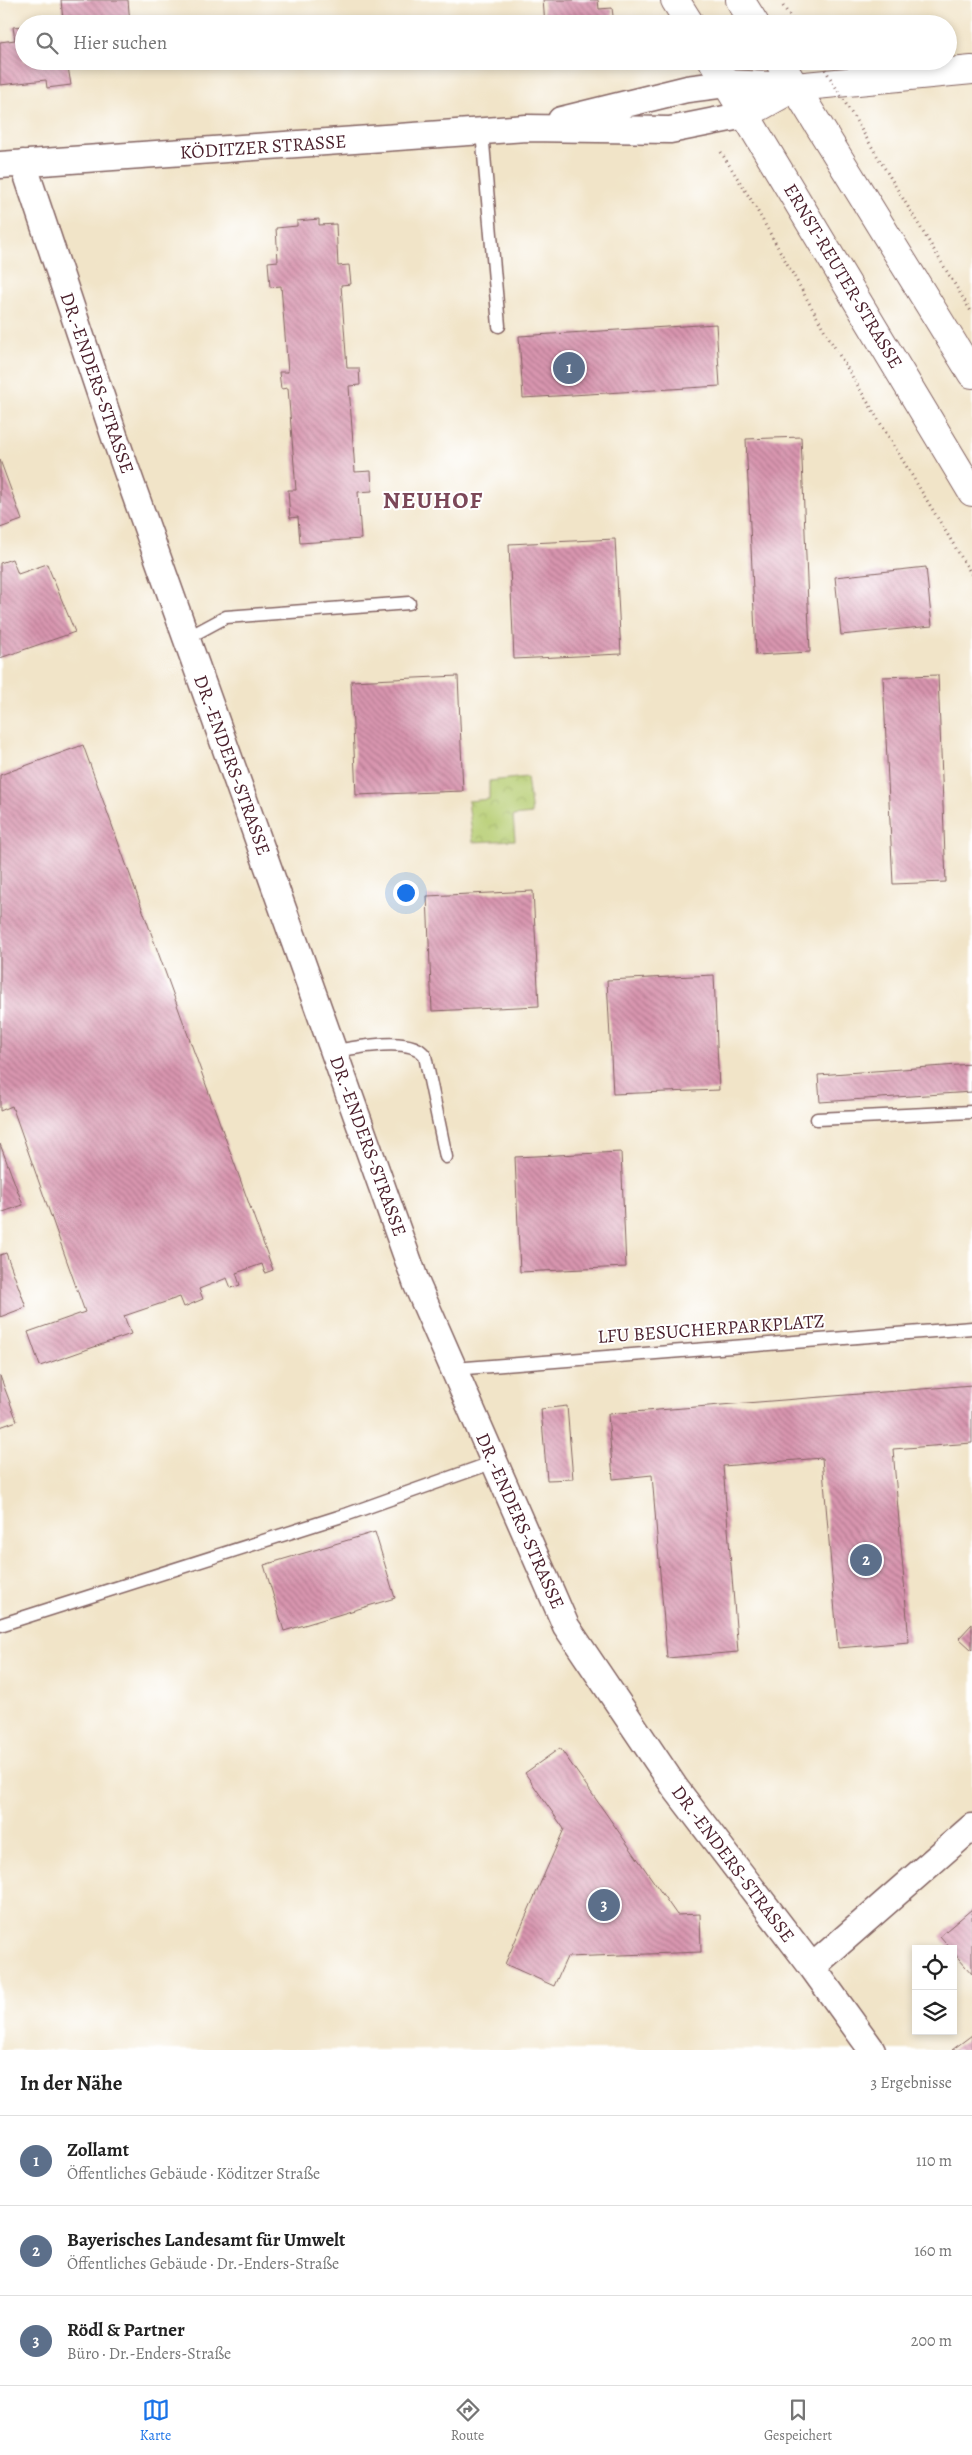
<!DOCTYPE html>
<html lang="de">
<head>
<meta charset="utf-8">
<style>
  :root { --surface:#fff; --page:#f2f2f2; --text:#222; --muted:#767676; --line:#e0e0e0; --accent:#1a73e8 }
  body { margin:0; font-family:Alegreya,serif; background:var(--page); color:var(--text) }
  .controls { position:absolute; right:15px; bottom:15px; display:grid; overflow:hidden; border-radius:0px; box-shadow:0 2px 8px #0003 }
  .controls button { width:45px; height:45px; display:grid; place-items:center; padding:0; border:0; border-bottom:1px solid var(--line); background:var(--surface); color:var(--text); font:25px sans-serif }
  .you { position:absolute; left:405px; top:892px; width:18px; height:18px; margin:-12px; border:4px solid #fff; border-radius:50%; background:#1a73e8; box-shadow:0 0 0 8px #1a73e833 }
  .badge { display:grid; place-items:center; width:32px; height:32px; border-radius:50%; background:var(--accent); color:#fff; font-size:16px; font-weight:700 }
  .pin { position:absolute; translate:-50% -50%; border:2px solid #fff; box-shadow:0 1px 5px #0006 }
  .list { margin:0; padding:0; list-style:none }
  h2 { display:flex; justify-content:space-between; align-items:center; height:65px; margin:0; padding:0 20px; font-size:21px }
  h2 small { font-size:16px; font-weight:400; color:var(--muted) }
  .list li { display:grid; grid-template-columns:32px 1fr auto; gap:15px; align-items:center; box-sizing:border-box; height:90px; padding:0 20px; border-top:1px solid var(--line) }
  .list b { display:block; font-size:19px; white-space:nowrap }
  .list p { margin:0; font-size:16px; white-space:nowrap; color:var(--muted) }
  .list em { font-size:16px; font-style:normal; color:var(--muted) }
  .icon { flex:none; width:28px; height:28px; fill:none; stroke:currentColor; stroke-width:2; stroke-linecap:round; stroke-linejoin:round }
  .map { position:relative; flex:none; width:972px; height:2050px; overflow:hidden }
  .search { position:absolute; background:var(--surface); box-shadow:0 2px 8px #0003; left:15px; right:15px; top:15px; height:55px; display:flex; align-items:center; gap:12px; box-sizing:border-box; padding:0 18px; border-radius:28px; color:var(--muted); font-size:19px }
  .sheet { height:335px; background:var(--surface) }
  nav { display:flex; justify-content:space-around; align-items:center; box-sizing:border-box; height:70px; border-top:1px solid var(--line); background:var(--surface); font-size:14px; color:var(--muted) }
  nav a { display:grid; justify-items:center; gap:2px }
  nav .on { color:var(--accent) }
  .map>svg:first-child { display:block }
  .park { fill:url(#park-crowns); stroke:#80764e }
  .building { fill:url(#building-back-hatch) }
  .lines { fill:none; stroke-linecap:round; stroke-linejoin:round }
  .service-casing { stroke:#846462; stroke-width:15 }
  .minor-casing { stroke:#846462; stroke-width:29 }
  .tertiary-casing { stroke:#846462; stroke-width:30 }
  .primary-casing { stroke:#846462; stroke-width:30 }
  .path { stroke:#846462; stroke-width:3; stroke-dasharray:1 4; stroke-linecap:butt }
  .service { stroke:#fff; stroke-width:12 }
  .minor { stroke:#fff; stroke-width:26 }
  .tertiary { stroke:#fff; stroke-width:28 }
  .primary { stroke:#fff; stroke-width:28 }
  .path-bridge { stroke:#846462; stroke-width:3; stroke-dasharray:1 4; stroke-linecap:butt }
  .labels { text-anchor:middle; dominant-baseline:central; stroke-width:4; stroke-linejoin:round; paint-order:stroke }
  .street-label { font-size:19px; fill:#4a1f2b; stroke:#fff }
  .district-label { font-size:24px; font-weight:bold; letter-spacing:1px; fill:#7c4859; stroke:#fff }
</style>
</head>
<body>
<div class="map">
<svg width="972" height="2050" viewBox="0 0 972 2050">
  <defs>
    <pattern id="park-crowns" width="20" height="18" patternUnits="userSpaceOnUse" patternTransform="scale(1.25)"><rect width="20" height="18" fill="#b5cc70"/><path d="M2 6a3 3 0 1 1 6 0M12 15a3 3 0 1 1 6 0" fill="none" stroke="#9daf61"/></pattern>
    <pattern id="building-back-hatch" width="6" height="6" patternUnits="userSpaceOnUse" patternTransform="scale(1.25)"><rect width="6" height="6" fill="#d895af"/><path d="M-1 5l2 2M0 0l6 6M5-1l2 2" fill="none" stroke="#b1798f"/></pattern>
  </defs>
  <rect width="100%" height="100%" fill="#fff"/>
  <filter id="ink" filterUnits="userSpaceOnUse"><feTurbulence type="fractalNoise" baseFrequency=".02" numOctaves="2"/><feDisplacementMap in="SourceGraphic" scale="10" xChannelSelector="R" yChannelSelector="G"/><feConvolveMatrix kernelMatrix="1 2 1 2 8 2 1 2 1" color-interpolation-filters="sRGB"/></filter>
  <filter id="wash" filterUnits="userSpaceOnUse"><feTurbulence type="fractalNoise" baseFrequency=".0096" numOctaves="4" result="noise"/><feDisplacementMap in="SourceGraphic" scale="20" xChannelSelector="R" yChannelSelector="G"/><feGaussianBlur stdDeviation="1.12" result="paint"/><feColorMatrix in="noise" values="0 0 0 0 0 0 0 0 0 0 0 0 0 0 0 0 0 1.4 0 .05"/><feComposite in="paint" operator="in"/></filter>
  <g filter="url(#wash)">
    <rect width="100%" height="100%" fill="#f1e4c8"/>
    <!-- park -->
    <path class="park" d="M527,777L532,814L513,816L515,840L473,842L468,801L489,799V781Z"/>
    <g id="blocks">
      <!-- building -->
      <path class="building" d="M61,0H128L130,24H51L63,21Z
        M543,0H598L599,9L612,8L614,24H545Z
        M24,26V61H67L71,85L47,88L46,80L0,85V42L15,40L13,27Z
        M319,219V225L336,224L338,266L349,265L351,284L341,285L347,368H359L360,385L349,386L355,472L371,471L372,491L358,492L361,539L300,543L298,517L290,518L288,490H296L288,388L281,389L279,372H288L281,286L270,287L268,262L278,261L276,228L297,226V221Z
        M716,324L720,386L523,398L519,336Z
        M801,437L810,652L756,655L746,439Z
        M0,460L22,520L0,528Z
        M615,539L621,654L514,659L509,544Z
        M12,559L18,574L47,564L75,632L0,658V563Z
        M926,567L932,626L841,635L835,577Z
        M938,675L946,882L893,884L883,677Z
        M458,676L463,791L356,795L351,681Z
        M83,745L273,1270L265,1273L262,1264L236,1273L240,1285L231,1288L227,1278L199,1289L203,1299L184,1307L180,1297L124,1316L131,1334L40,1366L28,1332L85,1312L12,1106L0,1111V775Z
        M533,891L539,1006L432,1011L427,896Z
        M714,975L719,1090L613,1094L607,980Z
        M972,1064V1092L820,1102L818,1075Z
        M0,1144L23,1205L0,1213Z
        M621,1152L626,1267L520,1272L515,1157Z
        M6,1253L26,1307L0,1317V1255Z
        M0,1376L17,1421L0,1427Z
        M972,1385V1443L893,1449L909,1642L838,1648L822,1458L723,1466L738,1652L667,1658L652,1475L613,1479L608,1414Z
        M567,1406L573,1479L547,1480L541,1409Z
        M375,1532L395,1598L284,1631L264,1565Z
        M972,1624V1650L959,1638Z
        M560,1748L677,1915L700,1914L701,1952L567,1957L554,1986L505,1964L564,1829L525,1773Z
        M972,1909V1974L953,1952V1949H951L940,1936Z
        M972,2035V2050H952Z"/>
    </g>
  </g>
  <g filter="url(#ink)">
    <use href="#blocks" fill-opacity="0" stroke="#846462" stroke-width="1"/>
    <g class="lines">
      <defs>
        <path id="service" d="M482,132L499,326
          M187,638L226,617L409,603
          M334,1051C357,1048 412,1035 425,1056L446,1157
          M817,1119L972,1112
          M454,1369L972,1328
          M0,1625L348,1514L494,1462"/>
        <path id="minor" d="M561,120L687,89L726,84
          M23,163L115,438L417,1285L566,1626L676,1789L812,1967L872,2050
          M0,165L526,128L670,130L745,115
          M812,1967L972,1827"/>
        <path id="tertiary" d="M726,84L795,87L972,70
          M745,115L795,87"/>
        <path id="primary" d="M675,0L690,24
          M740,0L755,24
          M713,61L972,492
          M779,61L972,374"/>
      </defs>
      <!-- service casing -->
      <use href="#service" class="service-casing"/>
      <!-- minor casing -->
      <use href="#minor" class="minor-casing"/>
      <!-- tertiary casing -->
      <use href="#tertiary" class="tertiary-casing"/>
      <!-- primary casing -->
      <use href="#primary" class="primary-casing"/>
      <!-- path -->
      <path class="path" d="M783,6L795,24
        M721,152L753,203L826,333L972,575"/>
      <!-- service -->
      <use href="#service" class="service"/>
      <!-- minor -->
      <use href="#minor" class="minor"/>
      <!-- tertiary -->
      <use href="#tertiary" class="tertiary"/>
      <!-- primary -->
      <use href="#primary" class="primary"/>
      <!-- path-bridge -->
      <path class="path-bridge" d="M820,61L972,313"/>
    </g>
  </g>
  <g class="labels">
    <!-- street labels -->
    <g class="street-label">
      <text transform="translate(263 147) rotate(-4)">KÖDITZER STRASSE</text>
      <text transform="translate(843 276) rotate(59)">ERNST-REUTER-STRASSE</text>
      <text transform="translate(97 383) rotate(71)">DR.-ENDERS-STRASSE</text>
      <text transform="translate(232 765) rotate(70)">DR.-ENDERS-STRASSE</text>
      <text transform="translate(368 1146) rotate(70)">DR.-ENDERS-STRASSE</text>
      <text transform="translate(711 1329) rotate(-4)">LFU BESUCHERPARKPLATZ</text>
      <text transform="translate(520 1521) rotate(66)">DR.-ENDERS-STRASSE</text>
      <text transform="translate(733 1864) rotate(53)">DR.-ENDERS-STRASSE</text>
    </g>
    <!-- district labels -->
    <g class="district-label">
      <text x="433" y="500">NEUHOF</text>
    </g>
  </g>
</svg>
<div class="controls">
<button><svg class="icon" aria-label="locate" viewBox="0 0 24 24"><circle cx="12" cy="12" r="6"/><path d="M12 2v4M12 18v4M2 12h4M18 12h4"/></svg></button>
<button><svg class="icon" aria-label="layers" viewBox="0 0 24 24"><path d="M12 4l9 5-9 5-9-5zM3 14l9 5 9-5"/></svg></button>
</div>
<div class="you"></div>
<div class="pin badge" style="left:569px;top:368px;background:#5c6f8a">1</div>
<div class="pin badge" style="left:866px;top:1560px;background:#5c6f8a">2</div>
<div class="pin badge" style="left:604px;top:1905px;background:#5c6f8a">3</div>
<div class="search"><svg class="icon" aria-label="search" viewBox="0 0 24 24"><circle cx="10" cy="10" r="6"/><path d="M15 15l6 6"/></svg>Hier suchen</div>
</div>
<section class="sheet">
<h2>In der Nähe<small>3 Ergebnisse</small></h2>
<ul class="list">
<li><span class="badge" style="background:#5c6f8a">1</span><div><b>Zollamt</b><p>Öffentliches Gebäude · Köditzer Straße</p></div><em>110 m</em></li>
<li><span class="badge" style="background:#5c6f8a">2</span><div><b>Bayerisches Landesamt für Umwelt</b><p>Öffentliches Gebäude · Dr.-Enders-Straße</p></div><em>160 m</em></li>
<li><span class="badge" style="background:#5c6f8a">3</span><div><b>Rödl &amp; Partner</b><p>Büro · Dr.-Enders-Straße</p></div><em>200 m</em></li>
</ul>
</section>
<nav>
<a class="on"><svg class="icon" aria-label="map" viewBox="0 0 24 24"><path d="M3 6l6-2 6 2 6-2v14l-6 2-6-2-6 2zM9 4v14M15 6v14"/></svg>Karte</a>
<a><svg class="icon" aria-label="directions" viewBox="0 0 24 24"><path d="M12 3l9 9-9 9-9-9zM9 14v-3h6M13 9l2 2-2 2"/></svg>Route</a>
<a><svg class="icon" aria-label="saved" viewBox="0 0 24 24"><path d="M7 4h10v16l-5-4-5 4z"/></svg>Gespeichert</a>
</nav>
</body>
</html>
